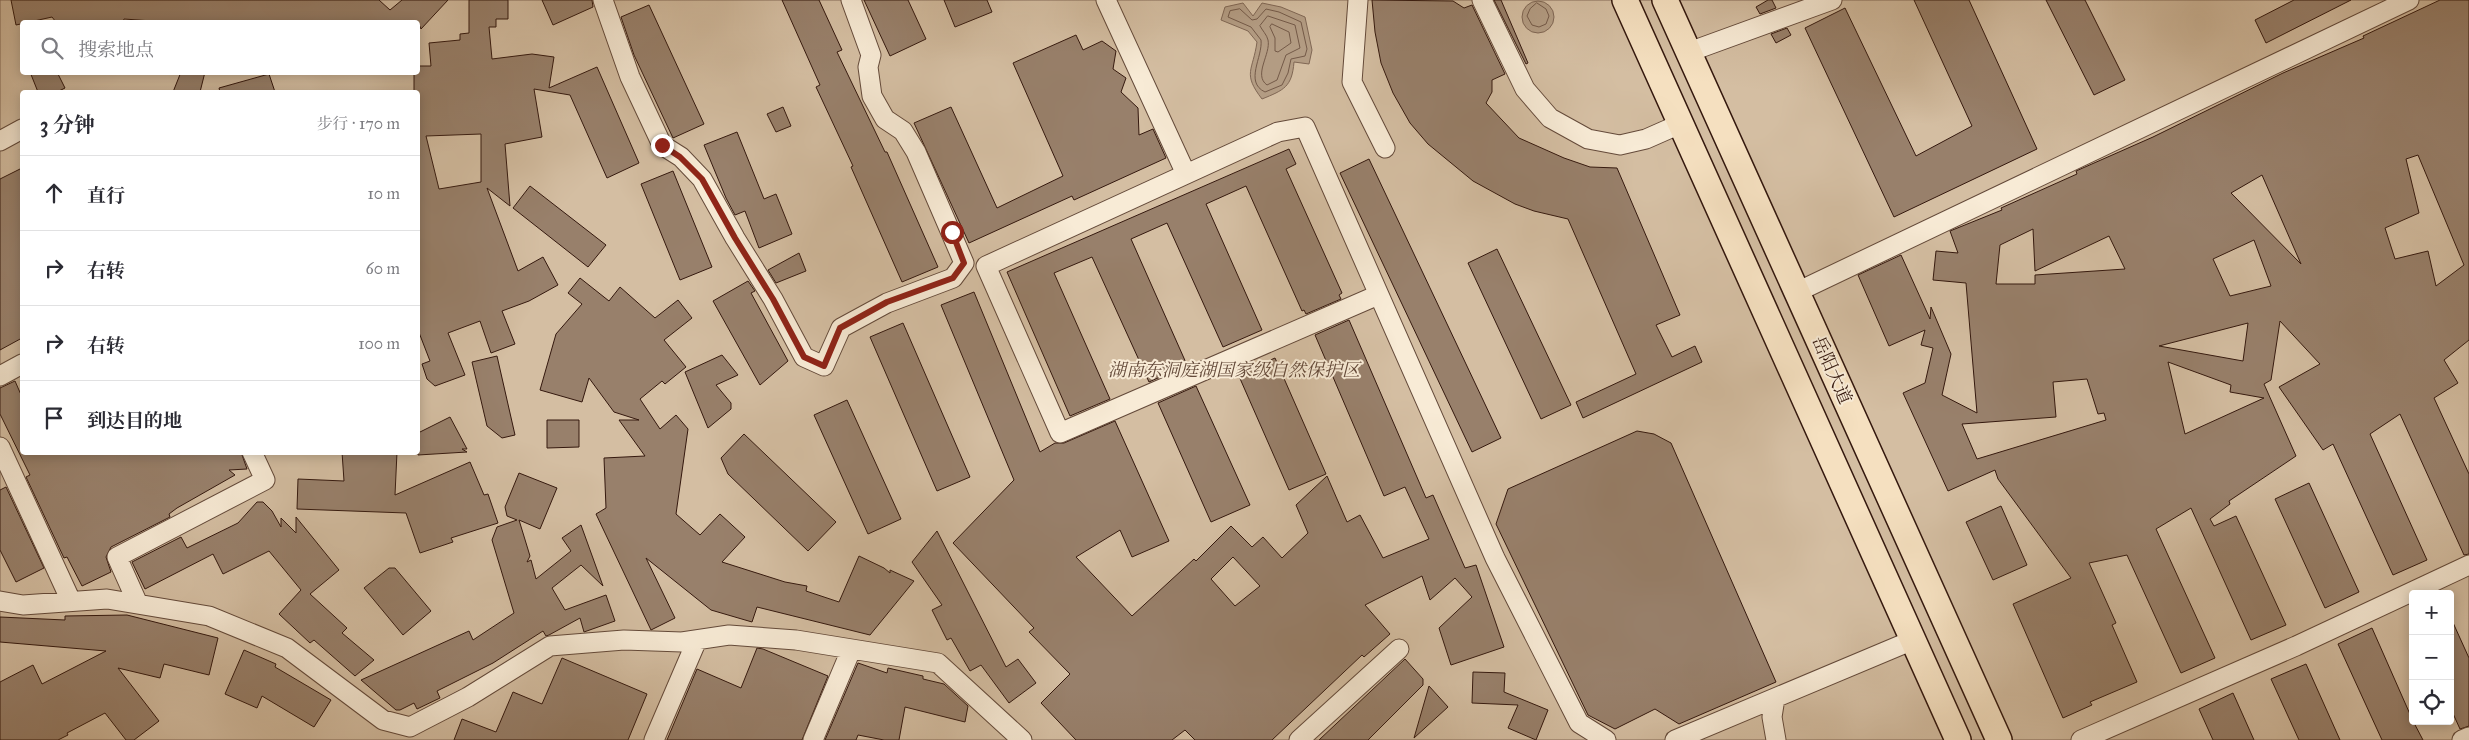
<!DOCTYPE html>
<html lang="zh">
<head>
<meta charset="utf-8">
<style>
  :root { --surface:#fff; --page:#f7f7f7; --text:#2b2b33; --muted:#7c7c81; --line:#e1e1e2 }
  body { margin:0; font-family:"IM FELL Great Primer","Noto Serif SC",serif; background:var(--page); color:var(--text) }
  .controls { position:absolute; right:15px; bottom:15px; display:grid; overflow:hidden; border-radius:5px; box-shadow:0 2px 12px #0003 }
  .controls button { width:45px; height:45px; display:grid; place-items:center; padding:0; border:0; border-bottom:1px solid var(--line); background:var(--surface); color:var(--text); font:25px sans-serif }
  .stop { position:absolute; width:15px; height:15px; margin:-11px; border:4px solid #8f2418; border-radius:50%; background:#fff }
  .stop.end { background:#8f2418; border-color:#fff; box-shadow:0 1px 5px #0008 }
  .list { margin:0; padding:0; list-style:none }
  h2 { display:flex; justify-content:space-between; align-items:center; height:65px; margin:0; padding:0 20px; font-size:21px }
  h2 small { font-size:16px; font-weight:400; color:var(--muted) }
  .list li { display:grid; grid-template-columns:32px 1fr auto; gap:15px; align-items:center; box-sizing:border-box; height:75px; padding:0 20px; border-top:1px solid var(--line) }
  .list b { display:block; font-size:19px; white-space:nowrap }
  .list em { font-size:16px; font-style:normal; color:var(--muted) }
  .icon { flex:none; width:28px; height:28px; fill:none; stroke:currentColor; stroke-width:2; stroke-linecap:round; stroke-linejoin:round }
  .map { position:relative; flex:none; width:2469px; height:740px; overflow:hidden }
  .search { position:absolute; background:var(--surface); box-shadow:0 2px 12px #0003; left:20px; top:20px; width:400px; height:55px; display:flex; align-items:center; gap:12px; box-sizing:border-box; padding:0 18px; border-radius:5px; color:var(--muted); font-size:19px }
  .panel { position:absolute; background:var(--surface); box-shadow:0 2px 12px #0003; left:20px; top:90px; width:400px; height:365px; border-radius:5px }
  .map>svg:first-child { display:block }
  .green { fill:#d4bea2; stroke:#846b58; fill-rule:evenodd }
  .water { fill:#b39c83; stroke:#806754 }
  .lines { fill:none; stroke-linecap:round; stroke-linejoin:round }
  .shore { stroke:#745a48; stroke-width:1 }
  .building { fill:#98806b; stroke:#34180e; fill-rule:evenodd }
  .minor-casing { stroke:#644a3a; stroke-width:21 }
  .major-casing { stroke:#34180e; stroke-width:28 }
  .minor { stroke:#f8ebd6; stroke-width:19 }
  .major { stroke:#f5e0c0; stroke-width:25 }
  .route { stroke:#8f2418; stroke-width:6 }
  .labels { text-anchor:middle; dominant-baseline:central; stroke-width:4; stroke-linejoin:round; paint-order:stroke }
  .park-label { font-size:18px; font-style:italic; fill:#644a3a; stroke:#f8ebd6 }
  .street-label { font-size:18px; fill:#34180e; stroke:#f8ebd6 }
</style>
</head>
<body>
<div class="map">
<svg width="2469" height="740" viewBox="0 0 2469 740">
  <rect width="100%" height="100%" fill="#f5e0c0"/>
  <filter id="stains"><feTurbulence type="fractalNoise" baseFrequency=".004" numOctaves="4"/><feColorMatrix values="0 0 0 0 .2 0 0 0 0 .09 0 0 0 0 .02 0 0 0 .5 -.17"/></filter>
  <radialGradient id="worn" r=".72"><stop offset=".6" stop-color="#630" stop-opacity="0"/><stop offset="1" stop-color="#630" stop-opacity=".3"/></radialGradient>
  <!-- green -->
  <path class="green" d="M0,0H2469V740H0ZM22,22H418V72H22ZM22,92H418V452H22ZM2413,594H2450V721H2413Z"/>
  <!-- water -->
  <path class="water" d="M1522 17a16 16 0 1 1 32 0a16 16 0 1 1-32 0Z
    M1243,3L1253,16L1262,3L1281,7L1305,17L1312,50L1309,64L1294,62C1292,87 1284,90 1262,99C1242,73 1253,71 1257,42L1248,31L1221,20L1225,7Z"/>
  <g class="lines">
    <!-- shore -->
    <path class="shore" d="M1537,3L1546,9L1549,16L1546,24L1539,27L1532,25L1527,16L1530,9Z
      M1240,9L1252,20L1257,19L1266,9L1279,12L1301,22L1307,49L1305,56L1291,59L1288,73L1282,85L1265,92C1244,82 1263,57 1261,40L1251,27L1228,17L1230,11Z
      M1268,16L1295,25L1300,48L1286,55L1277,80L1267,85C1253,75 1271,54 1268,40C1267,35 1262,30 1260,26Z
      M1272,24L1289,32L1291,43L1278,52L1275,51V38L1270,27Z"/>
  </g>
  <!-- building -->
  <path class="building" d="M11,0H379L390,10L402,0H448L421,29L418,22H166L124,19L123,22H56L52,17L16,25Z
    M469,0H508V19H496V27H489L492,59L532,54L554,57L549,88L597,67L639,163L607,178L570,95L534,89L542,137L505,144L510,206L487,188L518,271L543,257L558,285L529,301L502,311L515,344L491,353L480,321L448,333L465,375L435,386L427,379L422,364L430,361L418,330V92H414V72H418V66H431L429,43L460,40V34L469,33ZM481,134V182L439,189L426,136Z
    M542,0H592L593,7L553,25Z
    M782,0H819L842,50L837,52L885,152H887L938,267L902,282L851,167L853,166L816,87L820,85Z
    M864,0H908L926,39L890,56Z
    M944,0H987L992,12L955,27Z
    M1372,0L1453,1L1464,8L1472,5L1505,74L1492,80V92L1486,103L1519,138L1564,158L1590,167L1617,168L1680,315L1656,325L1672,357L1695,346L1702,362L1583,418L1576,402L1636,374L1568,219L1534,211L1515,204L1473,181L1428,144L1410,123L1393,93L1381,63L1375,32Z
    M1494,0H1501L1528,63L1526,64Z
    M1768,0H1772L1776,8L1760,14L1756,7Z
    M1914,0H1969L2037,149L1894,217L1805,28L1845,8L1916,156L1972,126Z
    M2046,0H2085L2125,80L2094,95Z
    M2294,0H2351L2266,43L2255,20Z
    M2440,0H2469V340L2444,360L2458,383L2434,398L2469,474V554L2464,555L2400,414L2370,434L2427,560L2393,575L2333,444L2323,450L2279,387L2320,364L2280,321L2271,380L2264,384L2296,456L2229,501L2230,504L2210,519L2214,526L2236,516L2286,625L2251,640L2191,508L2156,529L2215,658L2181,673L2127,555L2089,563L2116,623L2112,625L2137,682L2090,702L2092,705L2063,718L2013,604L2071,578L1998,479L1995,470L1948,491L1903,393L1925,383L1933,348L1921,345L1925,330L1889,346L1858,275L1901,255L1930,319L1931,307L1951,354L1942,395L1977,413L1966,283L1933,280L1936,251L1958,253L1950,231L2002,210L2001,208L2077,174L2076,171L2153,137L2283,73L2364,38L2363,36ZM2418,155L2464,265L2436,286L2428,251L2395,259L2385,228L2419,213L2406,159ZM2262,175L2301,264L2231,193ZM2033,229L2035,271L2109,236L2125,269L2035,275V284H1996L2000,245ZM2254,240L2271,286L2230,296L2213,259ZM2248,323L2243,361L2159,346ZM2168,362L2231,385L2230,392L2264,398L2185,434ZM2087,379L2098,414L2104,413L2106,420L1977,459L1962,424L2056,417L2053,382Z
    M649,5L704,124L673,138L634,55L621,17Z
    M1787,28L1791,35L1776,43L1771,34Z
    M1076,35L1083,50L1102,41L1116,51L1113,69L1126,78L1121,92L1138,108L1139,135L1153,129L1166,158L1074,200L1072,196L969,243L914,123L951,107L997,208L1063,176L1013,63Z
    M30,72H57L65,88L57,92H38Z
    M181,72H205L200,92H173Z
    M269,74L275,92H220L219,88Z
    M783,107L791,126L776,132L767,114Z
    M737,132L764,199L776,194L792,234L759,248L745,211L735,215L726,198L704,145Z
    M1289,149L1296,164L1286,169L1342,293L1339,295L1341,299L1306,314L1304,310L1302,311L1246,186L1206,204L1262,330L1223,347L1167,223L1131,239L1187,365L1149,382L1092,257L1054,273L1110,399L1070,416L1007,272Z
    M1369,159L1501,438L1472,452L1340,173Z
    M22,168V338L0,350V179Z
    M673,171L712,267L680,280L641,184Z
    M530,186L606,245L588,267L513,208Z
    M1497,249L1571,405L1541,419L1468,263Z
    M799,253L806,271L776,283L768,270Z
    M580,278L609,301L620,287L655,318L678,300L692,318L664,340L686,367L665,384L662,381L640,399L660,429L676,415L688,429L676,514L700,535L720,514L745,537L722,562L785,582L807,586L806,591L839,602L859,556L884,568L890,573V570L914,581L870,635L757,607L752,622L711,610L646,558L675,618L651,630L596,514L606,508L604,458L645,456L619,420H639L614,412L589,378L582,402L540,390L556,334L582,304L568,293Z
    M748,281L755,291L751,293L788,361L760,385L713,301Z
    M974,292L1040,452L1055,443H1064L1115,421L1169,541L1132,557L1120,530L1076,557L1132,616L1194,559L1196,561L1231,526L1252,547L1263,537L1282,558L1308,533L1296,505L1327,476L1347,522L1360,515L1383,558L1429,539L1405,487L1384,496L1315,335L1349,320L1426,498L1433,495L1465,568L1476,565L1504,647L1451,665L1439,628L1472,597L1455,578L1430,600L1422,576L1365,605L1390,634L1364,657L1362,655L1272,740H1195L1185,730L1172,740H1076L1041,703L1070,674L1029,632L1034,628L953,543L1014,480L941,305ZM1233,557L1260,586L1235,606L1211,579Z
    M903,323L970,477L937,491L870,337Z
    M722,355L738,375L716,385L731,403V409L708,428L685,372Z
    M497,356L515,435L502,438L487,426L472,362Z
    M1275,358L1326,474L1289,490L1238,374Z
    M15,381L22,397V452H241L247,469L229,470L235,475L177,508L169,514L170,517L111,547L106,557L111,572L82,586L67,557L64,558L26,477L30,475L0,414V388Z
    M1196,386L1250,505L1211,522L1158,403Z
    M847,400L901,519L868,534L814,415Z
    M450,417L467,449H462L467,452L418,455V433Z
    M547,420H579V447L547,448Z
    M1637,431L1654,434L1671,443L1776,682L1679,724L1655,709L1615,729L1588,715L1496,524L1508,489Z
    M744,434L836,522L808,551L728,474L721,458Z
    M342,452H397L395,495L470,462L484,495L488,494L498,523L451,538L453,542L420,553L406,513L297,509L298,479L344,481Z
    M519,473L557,488L540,529L519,520L530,556L527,562L531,560L536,579L571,551L562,538L581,525L603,586L581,565L552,588L565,610L606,595L615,621L584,632L580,618L549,635L546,636L543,631L493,663L437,691L440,698L417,709L414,703L400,710H396L361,680L469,631L473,640L514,613L492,540L497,527L517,520L507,516L505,507Z
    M2309,483L2359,592L2325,608L2275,499Z
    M6,487L44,568L16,582L0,550V490Z
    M257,502H263L272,511L281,527V518L296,533V517L339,570L310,594L347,628L342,633L374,660L355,676L314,640L310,643L279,614L301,590L269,551L223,574L213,554L145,589L132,562L181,537L187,548L238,523Z
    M2001,506L2027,565L1993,580L1966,522Z
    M937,531L1006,667L1018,659L1036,683L1009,703L981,665L970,671L951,638L947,640L932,610L942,605L912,562Z
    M389,568H395L431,611L403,635L364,588Z
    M127,615L218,638L209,675L164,664L160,678L118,668L159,721L134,740H126L105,713L67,733L68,735L58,740H0V682L33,665L42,684L106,651L0,642V617L65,620V616Z
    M2450,616L2469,658V726L2460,729L2450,707Z
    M2372,628L2413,721L2423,740H2382L2338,644Z
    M757,648L763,649L828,676L802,740H667L697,669L741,688Z
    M244,650L276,664L275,667L331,700L314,727L262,696L257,708L225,694Z
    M562,658L647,694L628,740H454L462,719L496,732L513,692L542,704Z
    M1405,659L1423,679V685L1368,740H1319Z
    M858,663L887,673L888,668L923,676V679L944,684L968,706L965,722L905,707L899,740H884L858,735L856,740H825Z
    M2306,664L2340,740H2299L2271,679Z
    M1473,672L1505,673L1504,692L1548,710L1536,740L1508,728L1518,705L1472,703Z
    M1429,686L1448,707L1414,738Z
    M2233,693L2254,740H2213L2199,709Z"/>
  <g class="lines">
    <defs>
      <path id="minor" d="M603,0L630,77L662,145L681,157L702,179L735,238L773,299L804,357L824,366L841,328L887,303L953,278L964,263L916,152L903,131L885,119L872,96L868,67L871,55L851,0
        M1106,0L1186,174
        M1358,0L1352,82L1385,148
        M1482,0L1525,89L1550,118L1588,139L1620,145L1646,139L1680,124
        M1689,52L1832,0
        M0,141L22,129
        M1797,292L2409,0
        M1378,295L1060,433L986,266L1278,132L1305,127L1495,558L1579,723L1606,740
        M0,376L22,364
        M0,447L71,601
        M0,601L23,605L107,599L209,616L287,648L383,720L410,727L468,697L550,646L624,640L682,642L729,635L796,640L938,663L1022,740
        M138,604L117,557L265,480L252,452
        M1775,698L1772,717L1776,740
        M654,740L697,640
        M813,740L851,650
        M1299,740L1399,649
        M1675,740L1913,640
        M2081,740L2296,646L2469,565
        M2462,740L2469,737"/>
      <path id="major" d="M1625,0L1958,740
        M1665,0L1999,740"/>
    </defs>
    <!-- minor casing -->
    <use href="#minor" class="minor-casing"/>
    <!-- major casing -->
    <use href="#major" class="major-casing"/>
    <!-- minor -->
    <use href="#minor" class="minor"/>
    <!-- major -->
    <use href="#major" class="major"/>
  </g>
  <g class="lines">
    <!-- route -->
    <path class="route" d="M662,145L680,157L702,179L735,238L773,299L804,357L824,366L840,328L887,302L953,278L964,263L952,232"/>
  </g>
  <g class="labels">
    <!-- park labels -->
    <g class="park-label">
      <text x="1234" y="370">湖南东洞庭湖国家级自然保护区</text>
    </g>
    <!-- street labels -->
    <g class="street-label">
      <text transform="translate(1832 370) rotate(66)">岳阳大道</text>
    </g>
  </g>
  <rect width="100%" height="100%" filter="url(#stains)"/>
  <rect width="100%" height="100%" fill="url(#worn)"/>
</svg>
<div class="controls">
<button>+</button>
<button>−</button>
<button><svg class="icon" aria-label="locate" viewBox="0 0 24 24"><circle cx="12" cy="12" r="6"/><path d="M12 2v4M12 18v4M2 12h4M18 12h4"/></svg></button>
</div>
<div class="stop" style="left:952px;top:232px"></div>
<div class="stop end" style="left:662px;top:145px"></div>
<div class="search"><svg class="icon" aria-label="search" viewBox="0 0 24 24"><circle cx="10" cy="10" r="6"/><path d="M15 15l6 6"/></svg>搜索地点</div>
<section class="panel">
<h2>3 分钟<small>步行 · 170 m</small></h2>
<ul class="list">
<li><svg class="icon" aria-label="ahead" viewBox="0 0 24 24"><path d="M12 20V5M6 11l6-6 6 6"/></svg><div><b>直行</b></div><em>10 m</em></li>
<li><svg class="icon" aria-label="right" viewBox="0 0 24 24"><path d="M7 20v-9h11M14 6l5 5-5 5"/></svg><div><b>右转</b></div><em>60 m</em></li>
<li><svg class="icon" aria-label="right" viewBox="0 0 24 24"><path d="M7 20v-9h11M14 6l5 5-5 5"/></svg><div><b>右转</b></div><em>100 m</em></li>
<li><svg class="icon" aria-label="arrive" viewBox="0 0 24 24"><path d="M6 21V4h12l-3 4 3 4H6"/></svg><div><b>到达目的地</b></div></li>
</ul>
</section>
</div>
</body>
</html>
